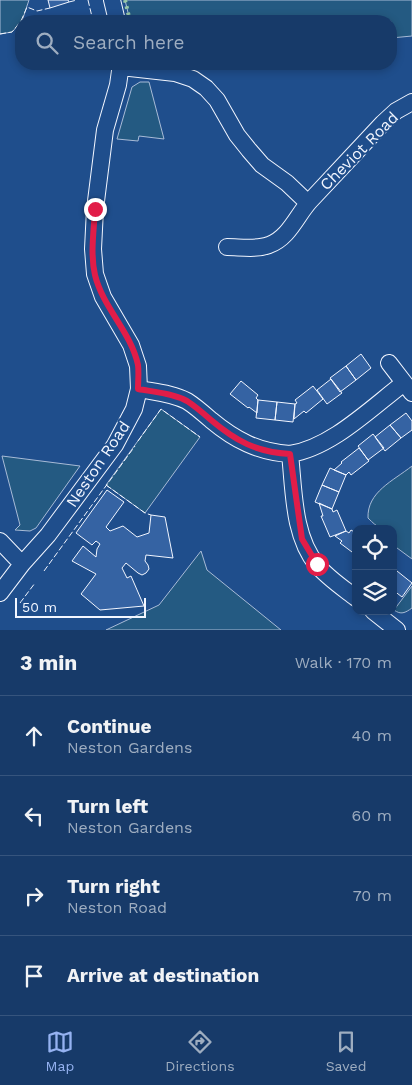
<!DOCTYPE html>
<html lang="en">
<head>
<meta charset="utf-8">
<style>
  :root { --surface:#173a69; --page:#244571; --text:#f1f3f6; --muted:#9eadc0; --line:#36547d; --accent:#95b2f1 }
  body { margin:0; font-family:"Work Sans",sans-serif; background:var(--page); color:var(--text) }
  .controls { position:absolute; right:15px; bottom:15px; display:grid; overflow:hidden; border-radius:10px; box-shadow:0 2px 8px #0003 }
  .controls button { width:45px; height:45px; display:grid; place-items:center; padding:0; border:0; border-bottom:1px solid var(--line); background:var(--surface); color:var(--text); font:25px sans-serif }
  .scale { position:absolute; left:15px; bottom:12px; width:131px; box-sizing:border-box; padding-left:5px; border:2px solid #f2f6ff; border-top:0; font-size:14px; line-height:18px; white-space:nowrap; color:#f2f6ff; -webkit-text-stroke:4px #1f4e8c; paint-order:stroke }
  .stop { position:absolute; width:15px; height:15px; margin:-11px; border:4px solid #e11d48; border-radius:50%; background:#fff }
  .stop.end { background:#e11d48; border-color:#fff; box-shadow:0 1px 5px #0008 }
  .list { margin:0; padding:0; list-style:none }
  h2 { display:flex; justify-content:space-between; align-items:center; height:65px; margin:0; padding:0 20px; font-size:21px }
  h2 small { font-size:16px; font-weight:400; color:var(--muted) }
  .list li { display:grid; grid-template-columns:32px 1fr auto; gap:15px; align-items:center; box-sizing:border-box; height:80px; padding:0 20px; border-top:1px solid var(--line) }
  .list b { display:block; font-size:19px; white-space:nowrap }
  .list p { margin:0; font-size:16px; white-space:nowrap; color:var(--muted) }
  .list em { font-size:16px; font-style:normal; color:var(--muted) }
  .icon { flex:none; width:28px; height:28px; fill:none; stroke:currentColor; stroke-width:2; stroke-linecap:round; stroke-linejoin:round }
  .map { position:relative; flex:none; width:412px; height:630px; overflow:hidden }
  .search { position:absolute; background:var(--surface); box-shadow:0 2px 8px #0003; left:15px; right:15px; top:15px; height:55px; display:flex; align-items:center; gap:12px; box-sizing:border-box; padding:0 18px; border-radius:20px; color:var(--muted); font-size:19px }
  .sheet { height:385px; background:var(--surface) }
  nav { display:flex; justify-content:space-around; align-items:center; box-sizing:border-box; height:70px; border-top:1px solid var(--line); background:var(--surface); font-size:14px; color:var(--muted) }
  nav a { display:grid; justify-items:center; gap:2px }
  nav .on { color:var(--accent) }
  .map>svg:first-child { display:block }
  .green { fill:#245a82; stroke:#a8bbd7 }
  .building { fill:#3563a3; stroke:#f2f6ff }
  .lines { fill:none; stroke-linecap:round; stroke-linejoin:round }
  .street-casing { stroke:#f2f6ff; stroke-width:18 }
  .street { stroke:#1f4e8c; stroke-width:16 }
  .hedge { stroke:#97c8a6; stroke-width:4; stroke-dasharray:2.5 4; stroke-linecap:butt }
  .fence { stroke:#f2f6ff; stroke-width:1; stroke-dasharray:6 2.5; stroke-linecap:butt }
  .route { stroke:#e11d48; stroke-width:6 }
  .labels { text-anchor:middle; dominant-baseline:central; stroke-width:4; stroke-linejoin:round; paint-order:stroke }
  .street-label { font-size:16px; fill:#f2f6ff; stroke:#1f4e8c }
</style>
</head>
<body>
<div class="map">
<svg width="412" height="630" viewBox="0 0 412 630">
  <rect width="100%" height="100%" fill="#1f4e8c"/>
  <!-- green -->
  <path class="green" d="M0,0H29L22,21L12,32L0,34Z
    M125,0H412V36L391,38V21H130Z
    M140,82H149L164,139L139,136L138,141L117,139L132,87Z
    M161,409L200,437L145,513L106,485Z
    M2,456L80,466L36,528L30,531L15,530L20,525Z
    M412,466V559L393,545L397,541L393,538V529C380,529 378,528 368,518C367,492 393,481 412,466Z
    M201,551L207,570L281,630H106L159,605Z
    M412,586V608C405,613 401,615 394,610Z"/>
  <!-- building -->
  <path class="building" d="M48,0H68L69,2L50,8Z
    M361,354L371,368L356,380L346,366Z
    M346,366L356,380L340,392L330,378Z
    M331,379L342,393L327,404L317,390Z
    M241,381L258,395L256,398L258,400L257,413L249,407L248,408L230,394Z
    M313,386L323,399L306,413L304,411L294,419L295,404L297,403L295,400Z
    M258,400L277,402L275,420L256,418Z
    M277,402L295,404L293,422L275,420Z
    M406,413L412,421V430L401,438L390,425Z
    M390,425L401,438L385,451L375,437Z
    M373,434L384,448L368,460L358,446Z
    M359,448L369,461L351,475L349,472L346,475L334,470L342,463L341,462Z
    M330,468L346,475L339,492L322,485Z
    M322,485L339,492L332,509L315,502Z
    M107,490L124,502L106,527L110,531L123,526L137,537L149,533L151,515L165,517L173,558L146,555L145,561L148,565L149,569L146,573L142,575L138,573L126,563L122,568L127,578L131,576L144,606L100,610L81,594L96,574L72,561L83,546L96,557L97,549L100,544L96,541L92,545L76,533Z
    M319,503L332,509L333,512L337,510L346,531L330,537L321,516H323Z
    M351,530L356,533V555L340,543L342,541L335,536L346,531L349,533Z
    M397,571L412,583L402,597L393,590V576Z"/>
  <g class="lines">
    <defs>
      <path id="street" d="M112,0L117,21
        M121,67L175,73L193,79L206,88L217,100L237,135L249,150L262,165L287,183L308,203
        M227,247C240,247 256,250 269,245C289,238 297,215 310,201C334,175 359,149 383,123L396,111L412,102
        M389,363L412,393
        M139,389C154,392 172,393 187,401C195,406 203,413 211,420C235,440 258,452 290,454C294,491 293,536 317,565C328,578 343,588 356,598
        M290,454C331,448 371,408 404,383
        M0,541L22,564
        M0,593L22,564L48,535L115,445L134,409L139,389L138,366L131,345L103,297L95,274L93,249L95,209L105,130L118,85L121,64
        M373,611L397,630"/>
    </defs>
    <!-- street casing -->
    <use href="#street" class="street-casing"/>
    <!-- street -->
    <use href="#street" class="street"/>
    <!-- hedge -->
    <path class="hedge" d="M125,0L130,21"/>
    <!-- fence -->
    <path class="fence" d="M88,0L93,21
      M69,2L77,0
      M21,21L27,7L37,11L50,8
      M0,34L12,32L21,21
      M138,441L161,409L200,437
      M106,485L145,513L151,515
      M44,571L135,446
      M20,603L35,583"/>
  </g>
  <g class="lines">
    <!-- route -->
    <path class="route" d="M95,209C94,230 90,254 95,275C103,308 131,332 138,365C139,373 138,381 138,389C154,392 172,393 187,401C195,406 203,413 211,420C236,441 256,452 290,454L302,539L317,564"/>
  </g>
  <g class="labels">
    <!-- street labels -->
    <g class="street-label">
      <text transform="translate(359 151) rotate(-45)">Cheviot Road</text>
      <text transform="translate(98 464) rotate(-56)">Neston Road</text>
    </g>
  </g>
</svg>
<div class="controls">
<button><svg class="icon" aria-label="locate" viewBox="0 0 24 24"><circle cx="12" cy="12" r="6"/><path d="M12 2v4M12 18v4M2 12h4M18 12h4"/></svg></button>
<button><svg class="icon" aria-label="layers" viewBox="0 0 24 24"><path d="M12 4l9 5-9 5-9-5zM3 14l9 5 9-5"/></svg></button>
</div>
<div class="scale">50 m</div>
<div class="stop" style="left:317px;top:564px"></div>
<div class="stop end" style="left:95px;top:209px"></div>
<div class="search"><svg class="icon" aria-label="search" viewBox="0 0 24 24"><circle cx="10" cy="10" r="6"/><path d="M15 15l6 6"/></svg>Search here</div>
</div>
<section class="sheet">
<h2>3 min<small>Walk · 170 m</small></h2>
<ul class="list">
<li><svg class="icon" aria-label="ahead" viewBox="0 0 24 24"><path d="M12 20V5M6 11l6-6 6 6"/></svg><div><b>Continue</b><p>Neston Gardens</p></div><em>40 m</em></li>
<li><svg class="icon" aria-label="left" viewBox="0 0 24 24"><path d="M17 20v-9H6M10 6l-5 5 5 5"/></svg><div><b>Turn left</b><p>Neston Gardens</p></div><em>60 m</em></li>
<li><svg class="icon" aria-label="right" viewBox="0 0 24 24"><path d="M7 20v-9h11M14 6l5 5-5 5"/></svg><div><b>Turn right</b><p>Neston Road</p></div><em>70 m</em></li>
<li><svg class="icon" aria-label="arrive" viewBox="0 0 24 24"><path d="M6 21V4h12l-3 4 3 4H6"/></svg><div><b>Arrive at destination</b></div></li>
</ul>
</section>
<nav>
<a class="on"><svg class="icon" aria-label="map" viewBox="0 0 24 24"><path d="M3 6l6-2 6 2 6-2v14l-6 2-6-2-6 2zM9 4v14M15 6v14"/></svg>Map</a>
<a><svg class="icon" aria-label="directions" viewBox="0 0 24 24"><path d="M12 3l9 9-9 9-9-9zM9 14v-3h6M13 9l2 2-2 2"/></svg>Directions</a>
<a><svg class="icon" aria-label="saved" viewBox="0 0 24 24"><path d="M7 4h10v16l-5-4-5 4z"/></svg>Saved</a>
</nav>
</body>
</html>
